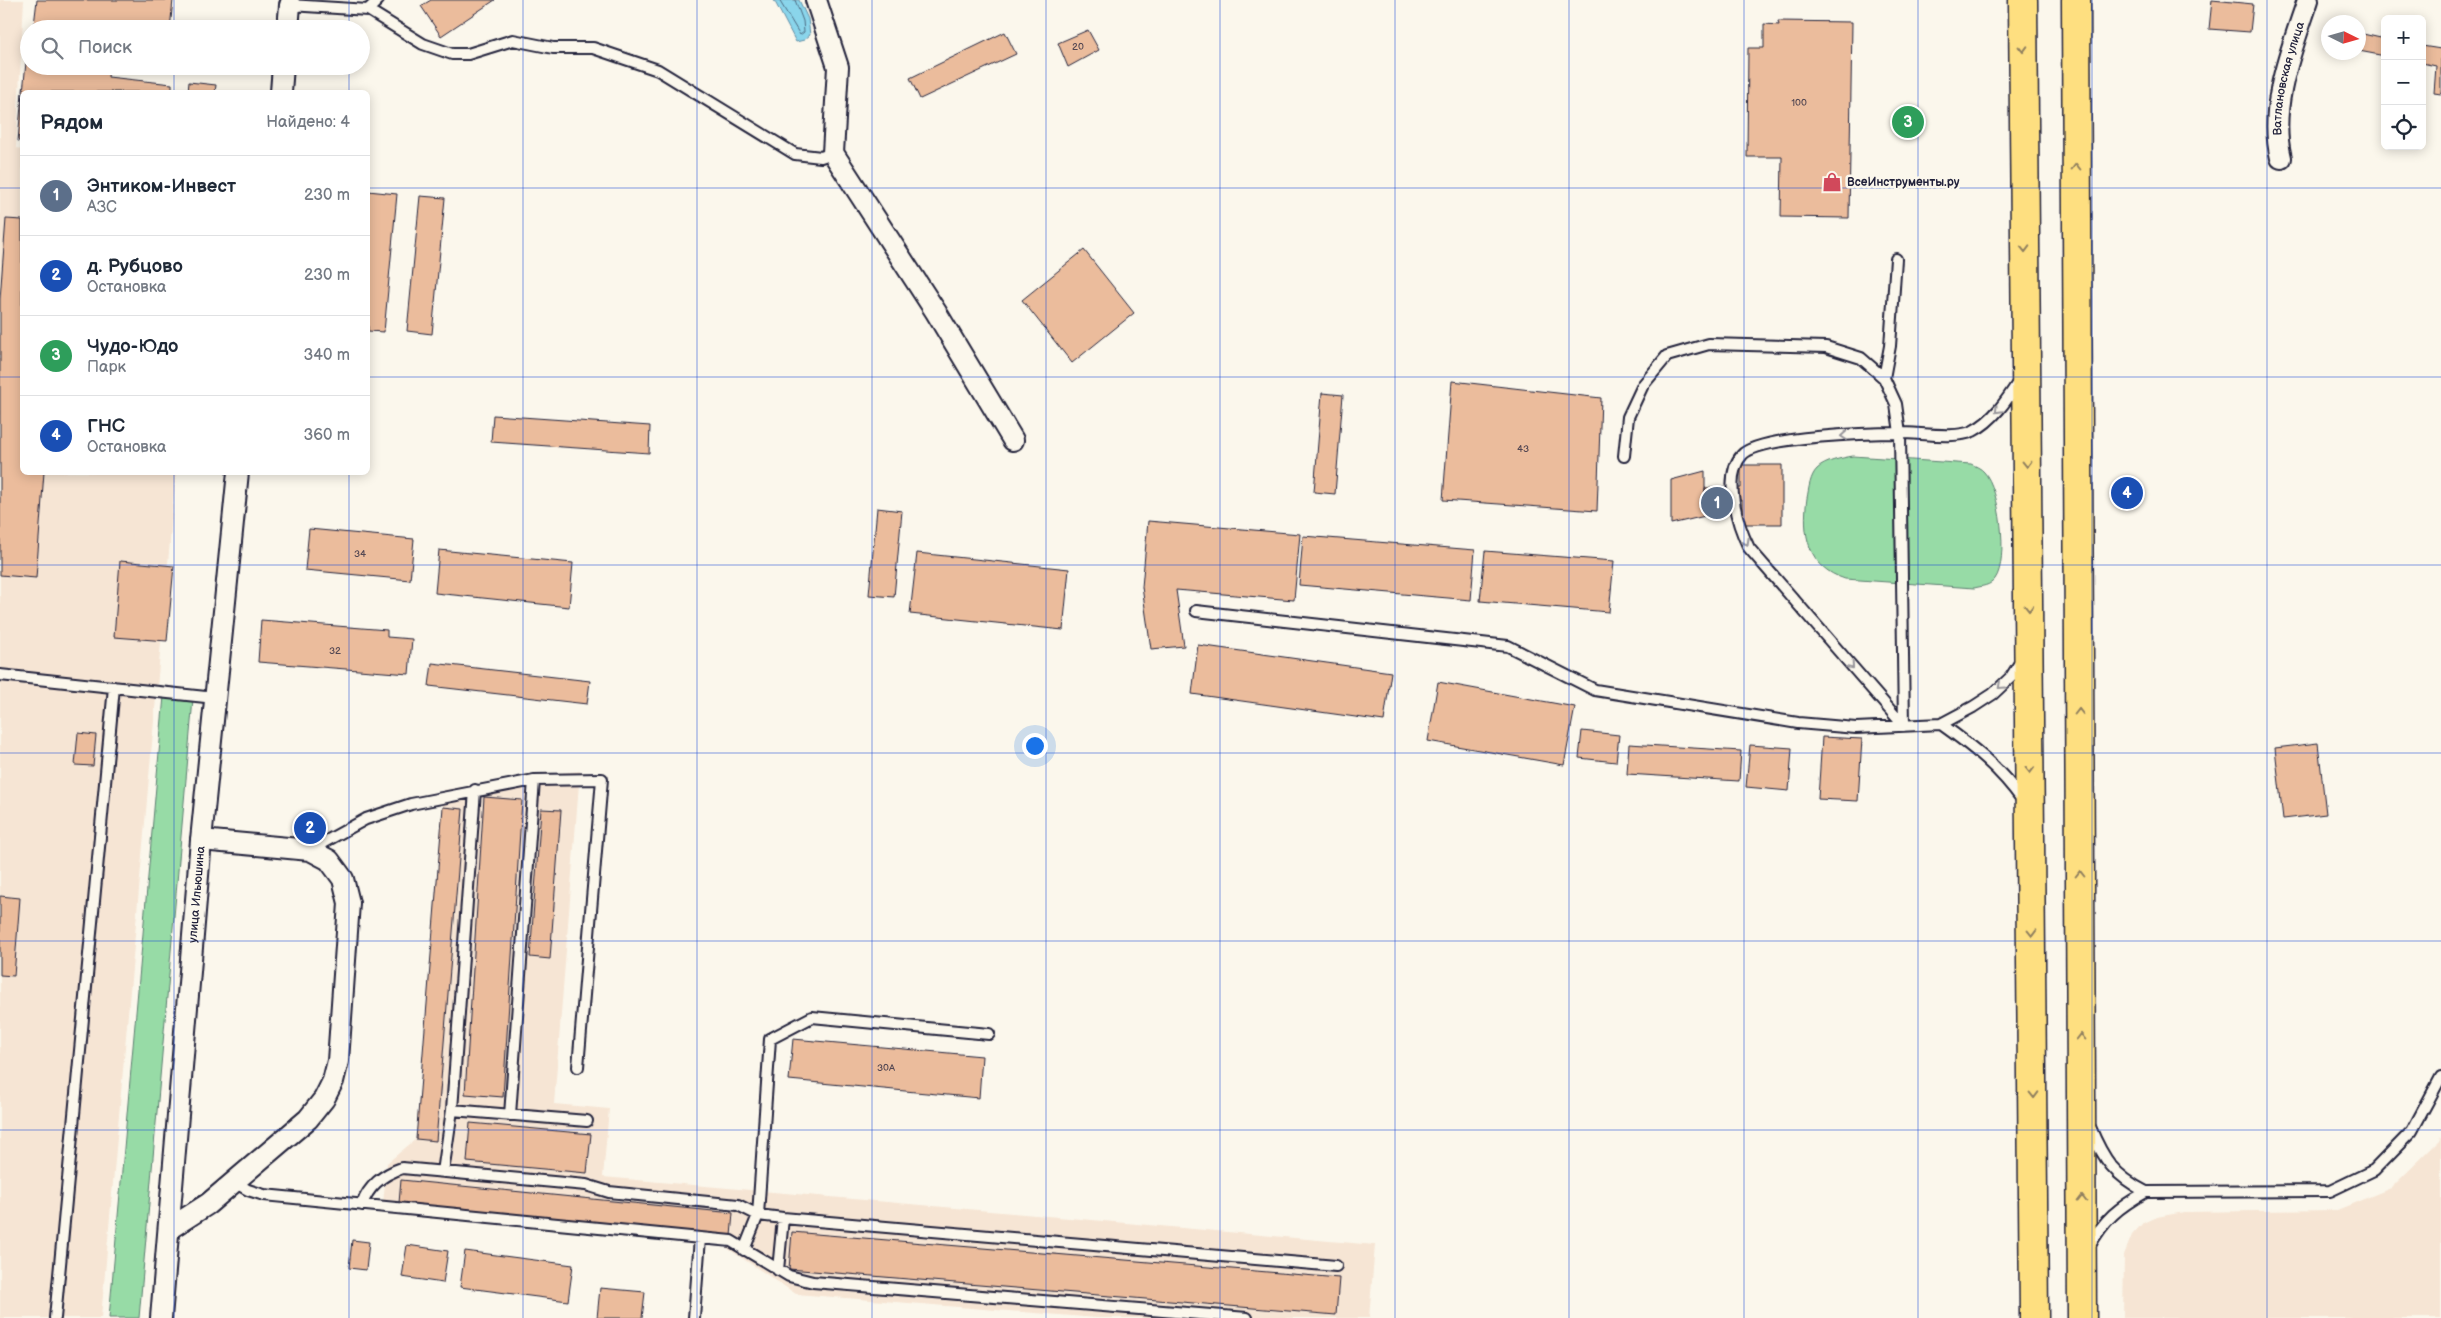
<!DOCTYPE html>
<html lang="ru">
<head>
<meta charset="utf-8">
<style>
  :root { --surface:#fff; --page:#f2f2f3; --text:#1f2937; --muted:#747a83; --line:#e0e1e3; --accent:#db2777 }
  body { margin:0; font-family:"Balsamiq Sans",sans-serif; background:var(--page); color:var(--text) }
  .controls { position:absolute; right:15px; top:15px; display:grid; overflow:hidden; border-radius:8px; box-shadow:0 2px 12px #0003 }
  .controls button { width:45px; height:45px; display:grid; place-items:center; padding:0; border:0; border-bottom:1px solid var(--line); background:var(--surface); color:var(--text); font:25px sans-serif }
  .compass { position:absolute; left:2321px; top:15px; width:45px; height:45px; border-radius:50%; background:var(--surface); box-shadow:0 2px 12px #0003; rotate:95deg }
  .you { position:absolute; left:1034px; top:745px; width:18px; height:18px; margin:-12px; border:4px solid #fff; border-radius:50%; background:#1a73e8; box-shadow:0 0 0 8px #1a73e833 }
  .badge { display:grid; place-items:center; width:32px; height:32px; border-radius:50%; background:var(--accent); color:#fff; font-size:16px; font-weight:700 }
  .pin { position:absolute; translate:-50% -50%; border:2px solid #fff; box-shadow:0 1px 5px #0006 }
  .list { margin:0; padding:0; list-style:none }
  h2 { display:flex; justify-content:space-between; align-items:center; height:65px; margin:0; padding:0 20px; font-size:21px }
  h2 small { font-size:16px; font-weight:400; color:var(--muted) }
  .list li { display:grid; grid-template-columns:32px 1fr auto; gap:15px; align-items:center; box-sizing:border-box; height:80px; padding:0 20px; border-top:1px solid var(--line) }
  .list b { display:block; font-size:19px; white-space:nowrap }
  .list p { margin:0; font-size:16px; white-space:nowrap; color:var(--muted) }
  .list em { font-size:16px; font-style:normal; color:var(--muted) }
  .icon { flex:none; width:28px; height:28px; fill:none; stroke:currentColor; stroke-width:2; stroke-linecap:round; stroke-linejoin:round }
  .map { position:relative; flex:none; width:2441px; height:1318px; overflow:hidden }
  .search { position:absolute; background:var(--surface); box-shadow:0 2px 12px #0003; left:20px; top:20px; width:350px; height:55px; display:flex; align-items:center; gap:12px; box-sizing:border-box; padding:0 18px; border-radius:28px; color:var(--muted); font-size:19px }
  .panel { position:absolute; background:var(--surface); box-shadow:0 2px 12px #0003; left:20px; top:90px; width:350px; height:385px; border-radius:8px }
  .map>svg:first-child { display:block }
  .built { fill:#f6e5d4 }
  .green { fill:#97dba6; stroke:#5c7e70 }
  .water { fill:#8ad5eb; stroke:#608da5 }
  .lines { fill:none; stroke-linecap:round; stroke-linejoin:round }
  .shore { stroke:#4c6a81; stroke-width:1 }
  .building { fill:#ebbc9c; stroke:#22223b }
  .service-casing { stroke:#22223b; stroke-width:14 }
  .minor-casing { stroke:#22223b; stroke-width:24 }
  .primary-casing { stroke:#22223b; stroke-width:31 }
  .service { stroke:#fbf7ec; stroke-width:10 }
  .minor { stroke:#fbf7ec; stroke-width:20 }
  .primary { stroke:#fedf80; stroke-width:28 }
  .oneway { stroke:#90805e }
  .oneway2 { stroke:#99979c }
  .grid { fill:none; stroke:#1d4ed8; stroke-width:1; stroke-opacity:0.55 }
  .labels { text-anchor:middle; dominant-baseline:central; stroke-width:5; stroke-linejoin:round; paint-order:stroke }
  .number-label { font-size:10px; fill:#544853 }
  .street-label { font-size:12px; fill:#22223b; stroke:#fbf7ec }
  .poi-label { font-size:12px; font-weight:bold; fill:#22223b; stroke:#fbf7ec; text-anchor:start }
</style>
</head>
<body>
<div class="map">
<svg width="2441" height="1318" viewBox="0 0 2441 1318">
  <rect width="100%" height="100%" fill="#fbf7ec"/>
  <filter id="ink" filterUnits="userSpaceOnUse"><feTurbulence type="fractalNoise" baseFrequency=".02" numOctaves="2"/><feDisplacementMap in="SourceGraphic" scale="10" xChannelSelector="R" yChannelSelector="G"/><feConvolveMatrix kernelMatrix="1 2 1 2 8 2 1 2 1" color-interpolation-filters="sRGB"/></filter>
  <g filter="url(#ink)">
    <!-- built -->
    <path class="built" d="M0,0H24L16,148L22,149V472L176,473L101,1318H0Z
      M580,771L554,1104L609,1109L603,1177L1375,1245L1369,1318H1097L796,1294L724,1246L382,1213L387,1163L416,1139L444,790L537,775Z
      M2441,1136V1318H2123L2124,1255L2132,1235L2142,1224L2157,1217L2184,1212L2337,1210L2391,1188L2439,1141Z"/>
    <!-- green -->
    <path class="green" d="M1853,456L1971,464C1975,466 1981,468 1984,472C2000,489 2009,560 1995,579C1990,586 1982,586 1974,588L1845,579C1807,567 1802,533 1807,498C1809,488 1810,476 1817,469C1825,461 1842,458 1853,456Z
      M164,696L193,699L139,1318H109Z"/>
    <!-- water -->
    <path class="water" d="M774,0H799L808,19L810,35L804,40L796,42Z"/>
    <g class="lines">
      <!-- shore -->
      <path class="shore" d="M779,0L800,35L804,32L803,21L795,0"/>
    </g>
    <!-- building -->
    <path class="building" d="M37,0H173L170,29H64L34,25Z
      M431,0H495L441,36L421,6Z
      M2212,0L2253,4L2250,32L2209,29Z
      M1778,21L1852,22L1849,218L1781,217L1782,157H1747L1748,48H1764V24L1779,25Z
      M1088,30L1099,50L1068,67L1058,43Z
      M1005,32L1016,54L920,99L910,78Z
      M29,33V66H109L108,77L172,84V92H23Z
      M2363,34L2385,39V56L2359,51Z
      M2422,46L2441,49V94L2434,93L2436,66L2422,63Z
      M189,82L216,85L215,92H188Z
      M22,93V141H18Z
      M368,191L397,194L384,332L368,331Z
      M420,196L445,198L432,334L407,331Z
      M6,219L22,220V472H44L36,578L0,575V299Z
      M1084,250L1134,313L1072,363L1022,300Z
      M1452,381L1601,398L1597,511L1443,500Z
      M1322,393L1343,395L1335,494L1314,492Z
      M493,415L650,426L649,453L491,442Z
      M1741,465H1782V524H1742V500H1705V488H1741Z
      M1705,471V516L1671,524V480Z
      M877,508L902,511L894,597L869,595Z
      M1148,521L1300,534L1294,600L1176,590L1184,646L1151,649L1142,587Z
      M309,529L414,539L410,580L305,570Z
      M1303,536L1475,550L1471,600L1299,585Z
      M439,550L573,563L569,607L435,593Z
      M1485,551L1614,561L1609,612L1480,601Z
      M917,553L1069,569L1063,630L910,614Z
      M120,561L174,566L167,641L114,637Z
      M261,620L387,630V637L412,639L409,674L258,662Z
      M1198,645L1391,672L1384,721L1192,694Z
      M432,663L590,681L587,704L429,686Z
      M1438,682L1575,707L1564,765L1428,741Z
      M1582,731L1619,735L1616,762L1579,758Z
      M78,733L96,735L93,766L75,765Z
      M1822,737L1862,739L1858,801L1818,799Z
      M2318,743L2326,814L2283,819L2275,748Z
      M1629,744L1741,751L1739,781L1627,774Z
      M1750,745L1792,748L1789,791L1746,787Z
      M484,797L522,800L503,1097L465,1094Z
      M443,807L463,809L436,1141L416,1139Z
      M541,809L561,810L550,959L530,957Z
      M0,896L20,898L14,976L0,975Z
      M793,1039L982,1056L979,1098L789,1080Z
      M470,1123L591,1134L587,1173L467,1162Z
      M401,1180L733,1213L731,1236L399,1203Z
      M792,1232L1339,1278L1336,1315L789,1269Z
      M352,1240L369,1242L366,1270L349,1268Z
      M407,1245L448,1251L443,1283L402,1277Z
      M465,1251L573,1265L568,1301L460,1287Z
      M600,1288L645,1292L642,1318H597Z"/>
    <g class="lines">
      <defs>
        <path id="service" d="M290,5L368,10L423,44L452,54H468L513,40L553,48H593L658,70L795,154L821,157L833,153
          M368,10L378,0
          M1884,378L1890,346L1896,259
          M1624,456L1628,417L1643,385L1667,356L1709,344L1826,347L1861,358L1884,378L1896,404L1900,433L1904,726
          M1196,611L1508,646L1595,690L1798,723L1856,728L1941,724L1973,707L1993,694L2011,677L2021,661
          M0,675L215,698
          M1941,724C1972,746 2001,769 2023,801
          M1904,726L1749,548C1738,526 1722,477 1742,455C1759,436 1873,433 1901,433C1921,433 1956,439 1973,431C1993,421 2007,400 2019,381
          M475,790L452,1110L587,1121
          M310,850L366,819L411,804L534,780L602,779L578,1067
          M510,1115L534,780
          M2090,1127C2104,1161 2114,1175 2146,1192L2330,1191L2374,1170L2412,1131L2441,1077
          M443,1172L452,1110
          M234,1182L248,1190L264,1195L731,1241L789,1276L813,1282L1247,1318
          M362,1205C368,1186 384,1174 402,1168L586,1185L609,1192L738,1205L758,1215L783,1218L1336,1266
          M2089,1247C2104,1219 2119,1207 2146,1192
          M744,1250L758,1215L770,1039L812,1017L989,1034
          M778,1270L783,1218
          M55,1318L114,687
          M694,1318L700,1238"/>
        <g id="minor">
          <path d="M816,0L838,67L833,153L936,312L1013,440"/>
          <path d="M288,29L290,5"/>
          <path d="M281,92L283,66"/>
          <path id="s1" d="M2281,158C2268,106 2292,49 2308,0"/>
          <path d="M169,1229L208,1204L308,1119L324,1099L333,1081L338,1061L349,903L343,879L329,860L310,850L201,840"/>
          <path id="s2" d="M161,1318L201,840L238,472"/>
        </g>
        <path id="primary" d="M2023,0L2034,1318
          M2076,0L2082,1318"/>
      </defs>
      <!-- service casing -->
      <use href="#service" class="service-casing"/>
      <!-- minor casing -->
      <use href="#minor" class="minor-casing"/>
      <!-- primary casing -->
      <use href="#primary" class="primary-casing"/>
      <!-- service -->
      <use href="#service" class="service"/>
      <!-- minor -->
      <use href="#minor" class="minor"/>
      <!-- primary -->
      <use href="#primary" class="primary"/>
    </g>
    <!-- one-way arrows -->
    <defs><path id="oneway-chevron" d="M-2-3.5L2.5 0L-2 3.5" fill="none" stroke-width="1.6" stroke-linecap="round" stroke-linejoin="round" transform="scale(1.25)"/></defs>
    <g class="oneway">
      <use href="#oneway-chevron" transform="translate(2023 49) rotate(89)"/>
      <use href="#oneway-chevron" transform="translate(2076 167) rotate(-90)"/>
      <use href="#oneway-chevron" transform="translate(2025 249) rotate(89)"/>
      <use href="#oneway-chevron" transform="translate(2027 464) rotate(89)"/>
      <use href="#oneway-chevron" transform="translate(2029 608) rotate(89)"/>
      <use href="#oneway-chevron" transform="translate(2079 712) rotate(-90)"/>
      <use href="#oneway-chevron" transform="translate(2030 770) rotate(89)"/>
      <use href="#oneway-chevron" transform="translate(2080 874) rotate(-90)"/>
      <use href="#oneway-chevron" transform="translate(2032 933) rotate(89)"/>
      <use href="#oneway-chevron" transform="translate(2081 1037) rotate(-90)"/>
      <use href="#oneway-chevron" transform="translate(2034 1095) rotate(89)"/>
      <use href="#oneway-chevron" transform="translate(2082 1199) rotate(-90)"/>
    </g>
    <g class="oneway2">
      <use href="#oneway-chevron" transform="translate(1998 410) rotate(134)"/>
      <use href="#oneway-chevron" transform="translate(1844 436) rotate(176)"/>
      <use href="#oneway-chevron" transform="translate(1746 542) rotate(61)"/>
      <use href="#oneway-chevron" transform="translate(1851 666) rotate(49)"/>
      <use href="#oneway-chevron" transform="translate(2001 686) rotate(138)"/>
    </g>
  </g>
  <!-- grid -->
  <path class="grid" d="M174,0V29M349,0V29M523,0V1318M697,0V1318M872,0V1318M1046,0V1318M1220,0V1318M1395,0V1318M1569,0V1318M1744,0V1318M1918,0V1318M2092,0V1318M2267,0V1318M174,66V92M349,66V92M0,188H22M368,188H2441M0,377H22M368,377H2441M174,472V1318M349,472V1318M0,565H2441M0,753H2441M0,941H2441M0,1130H2441"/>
  <!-- icons -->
  <defs>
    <symbol id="shop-bare" viewBox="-9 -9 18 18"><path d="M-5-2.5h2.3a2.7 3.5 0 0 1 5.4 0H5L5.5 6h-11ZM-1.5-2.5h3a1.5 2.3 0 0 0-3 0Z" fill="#d1495b" stroke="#fbf7ec" stroke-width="2.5" paint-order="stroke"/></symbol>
  </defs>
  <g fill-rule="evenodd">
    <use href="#shop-bare" x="1818" y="168" width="28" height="28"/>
  </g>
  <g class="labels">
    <!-- number labels -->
    <g class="number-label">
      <text x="1078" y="47">20</text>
      <text x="1799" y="103">100</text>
      <text x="1523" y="449">43</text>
      <text x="360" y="554">34</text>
      <text x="335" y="651">32</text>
      <text x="886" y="1068">30А</text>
    </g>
    <!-- street labels -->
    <g class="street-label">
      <text stroke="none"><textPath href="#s1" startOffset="81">Ватлановская улица</textPath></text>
      <text stroke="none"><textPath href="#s2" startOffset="425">улица Ильюшина</textPath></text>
    </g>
    <!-- poi labels -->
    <g class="poi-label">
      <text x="1847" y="182">ВсеИнструменты.ру</text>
    </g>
  </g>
</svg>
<div class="controls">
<button>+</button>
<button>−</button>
<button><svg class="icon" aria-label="locate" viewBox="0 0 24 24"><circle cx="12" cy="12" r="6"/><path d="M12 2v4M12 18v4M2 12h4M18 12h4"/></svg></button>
</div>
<svg class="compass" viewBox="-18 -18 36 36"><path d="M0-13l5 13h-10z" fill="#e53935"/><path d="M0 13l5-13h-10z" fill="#747a83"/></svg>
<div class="you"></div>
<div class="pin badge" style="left:1717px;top:503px;background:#5c6f8a">1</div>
<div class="pin badge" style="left:310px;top:828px;background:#1a4fb4">2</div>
<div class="pin badge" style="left:1908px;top:122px;background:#2e9e5b">3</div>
<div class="pin badge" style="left:2127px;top:493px;background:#1a4fb4">4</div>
<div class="search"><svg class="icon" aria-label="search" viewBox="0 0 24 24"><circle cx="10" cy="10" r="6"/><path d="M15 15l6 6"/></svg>Поиск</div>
<section class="panel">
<h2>Рядом<small>Найдено: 4</small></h2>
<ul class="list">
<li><span class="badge" style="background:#5c6f8a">1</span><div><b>Энтиком-Инвест</b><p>АЗС</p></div><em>230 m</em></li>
<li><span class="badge" style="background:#1a4fb4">2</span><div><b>д. Рубцово</b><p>Остановка</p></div><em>230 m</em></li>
<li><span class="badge" style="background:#2e9e5b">3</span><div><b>Чудо-Юдо</b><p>Парк</p></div><em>340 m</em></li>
<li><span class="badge" style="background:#1a4fb4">4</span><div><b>ГНС</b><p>Остановка</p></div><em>360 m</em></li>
</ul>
</section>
</div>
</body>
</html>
